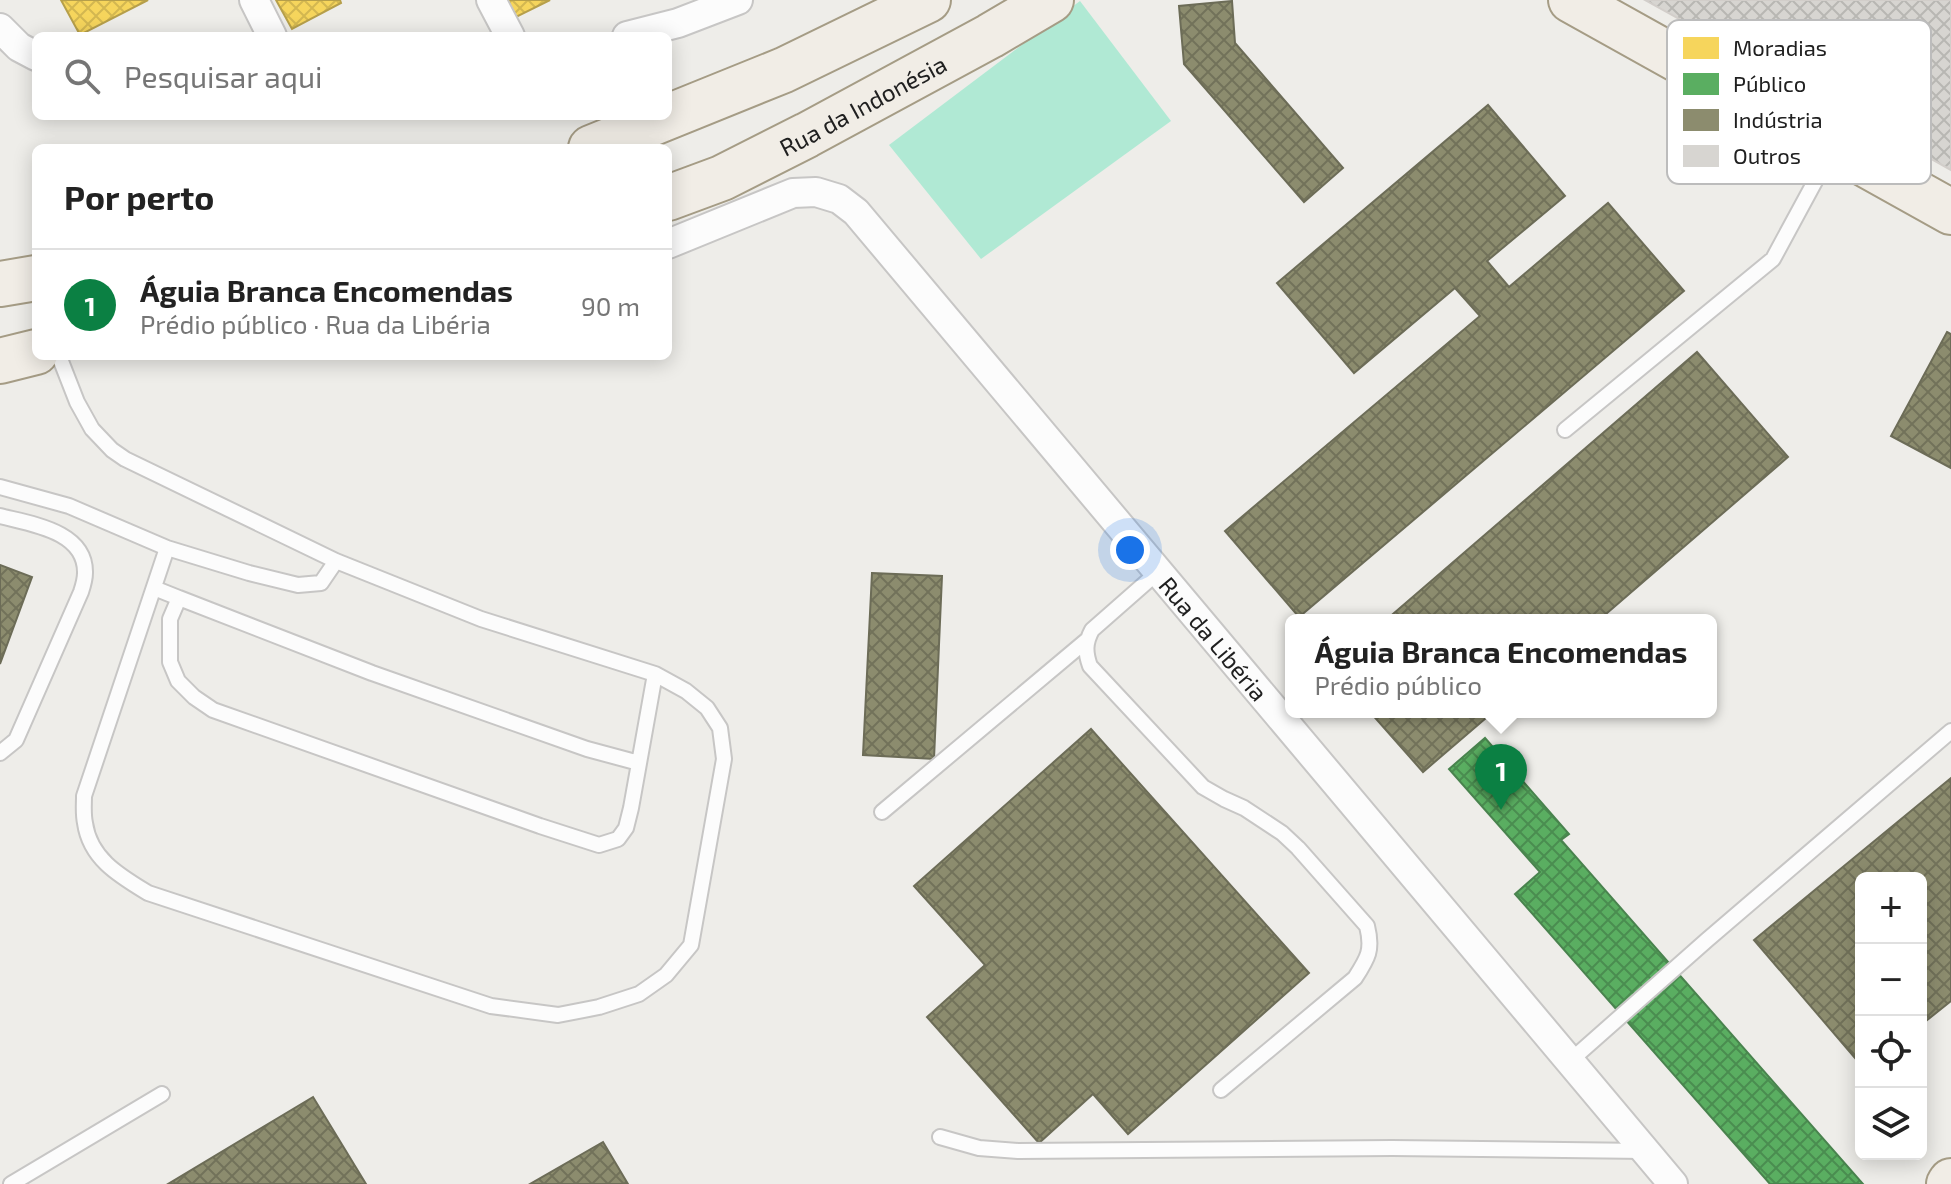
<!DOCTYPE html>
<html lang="pt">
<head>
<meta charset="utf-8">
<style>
  :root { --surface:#fff; --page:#f2f2f2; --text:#222; --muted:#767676; --line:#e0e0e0; --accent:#0b8043 }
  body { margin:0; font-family:"Exo 2",sans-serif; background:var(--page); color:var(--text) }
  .controls { position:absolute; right:24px; bottom:24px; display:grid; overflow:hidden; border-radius:12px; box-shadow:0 4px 20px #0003 }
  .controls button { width:72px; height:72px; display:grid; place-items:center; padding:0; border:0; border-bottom:2px solid var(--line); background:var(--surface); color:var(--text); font:40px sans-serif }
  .you { position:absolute; left:1130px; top:550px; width:28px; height:28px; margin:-20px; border:6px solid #fff; border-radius:50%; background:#1a73e8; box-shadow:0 0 0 12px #1a73e833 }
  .badge { display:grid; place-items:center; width:52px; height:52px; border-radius:50%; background:var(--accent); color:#fff; font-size:26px; font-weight:700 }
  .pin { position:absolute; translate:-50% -66px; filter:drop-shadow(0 2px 4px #0008) }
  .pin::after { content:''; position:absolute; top:42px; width:28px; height:24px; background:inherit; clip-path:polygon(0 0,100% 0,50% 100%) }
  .popup { position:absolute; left:1285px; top:614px; width:432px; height:104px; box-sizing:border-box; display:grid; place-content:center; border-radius:12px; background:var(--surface); filter:drop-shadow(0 2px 6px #0005); font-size:26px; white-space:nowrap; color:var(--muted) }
  .popup b { font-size:30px; color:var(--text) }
  .popup::after { content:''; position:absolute; left:50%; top:100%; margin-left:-16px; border:16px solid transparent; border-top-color:var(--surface) }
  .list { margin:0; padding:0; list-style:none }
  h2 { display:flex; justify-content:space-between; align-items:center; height:104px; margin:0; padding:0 32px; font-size:34px }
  h2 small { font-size:26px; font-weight:400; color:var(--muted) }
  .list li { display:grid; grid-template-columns:52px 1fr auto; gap:24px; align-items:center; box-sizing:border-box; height:112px; padding:0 32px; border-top:2px solid var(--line) }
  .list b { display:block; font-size:30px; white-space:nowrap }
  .list p { margin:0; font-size:26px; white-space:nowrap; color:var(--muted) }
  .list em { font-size:26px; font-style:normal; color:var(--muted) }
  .icon { flex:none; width:44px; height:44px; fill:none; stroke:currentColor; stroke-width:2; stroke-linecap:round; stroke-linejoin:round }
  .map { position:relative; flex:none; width:1951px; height:1184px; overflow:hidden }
  .search { position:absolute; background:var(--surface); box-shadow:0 4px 20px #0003; left:32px; top:32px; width:640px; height:88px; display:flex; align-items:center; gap:20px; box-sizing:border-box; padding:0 28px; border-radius:12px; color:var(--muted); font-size:30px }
  .panel { position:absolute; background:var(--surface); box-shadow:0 4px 20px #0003; left:32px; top:144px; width:640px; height:216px; border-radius:12px }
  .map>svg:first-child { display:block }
  .pitch { fill:#b0e9d4 }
  .homes { fill:url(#homes-cross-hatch); stroke:#b69f4a; stroke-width:2 }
  .public { fill:url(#public-cross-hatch); stroke:#49834e; stroke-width:2 }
  .industry { fill:url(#industry-cross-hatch); stroke:#6c6c57; stroke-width:2 }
  .building { fill:url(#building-cross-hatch); stroke:#d2ceca; stroke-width:2 }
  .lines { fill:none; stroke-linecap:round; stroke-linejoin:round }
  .lane-casing { stroke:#c7c6c5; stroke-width:18 }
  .street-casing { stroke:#c7c6c5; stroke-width:32 }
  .primary-casing { stroke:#a59c85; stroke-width:48 }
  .lane { stroke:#fcfcfc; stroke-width:14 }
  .street { stroke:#fcfcfc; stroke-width:28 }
  .primary { stroke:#f1ede6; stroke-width:44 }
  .labels { text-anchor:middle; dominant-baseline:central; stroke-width:8; stroke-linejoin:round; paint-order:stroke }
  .street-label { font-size:24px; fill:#202020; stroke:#fff }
  .key { fill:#fff; stroke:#bcbcbc; stroke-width:2 }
  .key-label { font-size:22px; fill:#202020 }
</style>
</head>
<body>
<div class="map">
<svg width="1951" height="1184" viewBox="0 0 1951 1184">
  <defs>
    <pattern id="homes-cross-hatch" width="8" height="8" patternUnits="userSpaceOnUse" patternTransform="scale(2)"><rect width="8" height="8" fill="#f6d55c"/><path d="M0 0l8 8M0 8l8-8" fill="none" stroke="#d3b750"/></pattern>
    <pattern id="public-cross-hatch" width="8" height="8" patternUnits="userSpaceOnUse" patternTransform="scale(2)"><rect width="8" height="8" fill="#5aae61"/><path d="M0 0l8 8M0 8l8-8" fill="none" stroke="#4a8d50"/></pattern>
    <pattern id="industry-cross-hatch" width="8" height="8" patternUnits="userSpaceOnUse" patternTransform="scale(2)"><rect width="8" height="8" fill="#8c8c6e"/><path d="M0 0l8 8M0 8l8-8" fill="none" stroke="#72725a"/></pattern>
    <pattern id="building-cross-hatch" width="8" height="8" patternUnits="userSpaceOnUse" patternTransform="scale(2)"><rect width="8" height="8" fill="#d7d5d1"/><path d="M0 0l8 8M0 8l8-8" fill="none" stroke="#b8b7b3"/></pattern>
  </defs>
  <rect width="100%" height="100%" fill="#eeede9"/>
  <!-- pitch -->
  <path class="pitch" d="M1080,1L1171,121L981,259L889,145Z"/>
  <!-- homes -->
  <path class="homes" d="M61,0H148L80,35Z
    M276,0H340L341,3L292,29Z
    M507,0H550L516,17Z"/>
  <!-- public -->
  <path class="public" d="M1485,738L1569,834L1561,840L1863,1184H1770L1515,894L1540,872L1449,769Z"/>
  <!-- industry -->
  <path class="industry" d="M1232,1L1235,43L1343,168L1304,202L1184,64L1179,6Z
    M1488,105L1565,196L1487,261L1509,287L1608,203L1684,291L1299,617L1225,531L1480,316L1455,288L1354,373L1277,283Z
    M1947,332L1951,334V468L1891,436Z
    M1697,352L1788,457L1599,620H1386Z
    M0,565L32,577L0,664Z
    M872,573L942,576L934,759L863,755Z
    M1370,712H1493L1423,772Z
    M1091,729L1309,973L1128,1134L1093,1094L1039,1143L927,1017L985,965L914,886Z
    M1951,778V1001L1921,1025V878H1861V1065L1754,940Z
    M313,1097L366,1184H168Z
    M603,1142L628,1184H530Z"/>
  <!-- building -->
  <path class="building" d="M1645,0H1951V170L1883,132Z"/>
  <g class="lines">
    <defs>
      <path id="lane" d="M59,356L77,402L92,429L112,450L125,459L336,561L481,619L655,674L686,691L707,708L720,728L724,759L691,945L666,975L639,994L599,1007L558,1015L491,1006L148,893C120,876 90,859 85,823C83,814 84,805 84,796L167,548
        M1565,430L1773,259L1832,150
        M0,487L69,506L167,548L249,573L298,585L321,583L336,561
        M0,516C31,524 86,531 85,573C85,579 83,586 81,592L16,740L0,753
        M1158,572L1092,630C1085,643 1085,652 1090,666L1203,787L1224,799L1244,808L1282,833L1298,848L1367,926C1373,950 1368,958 1355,978L1221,1090
        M154,588L179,598L170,619V662L178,681L194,697L213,710L540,826L599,845L618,839L626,828L631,808L655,674
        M179,598L372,673L587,749L639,763
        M882,812L1087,640
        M1569,1062L1707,940L1951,731
        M940,1137L979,1148L1018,1151L1392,1148L1645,1151
        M11,1184L162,1094"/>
      <g id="street">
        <path d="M254,0L272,36"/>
        <path d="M491,0L510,36"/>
        <path d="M0,28L19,47L36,56"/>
        <path d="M627,36L678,23L738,0"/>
        <path id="s1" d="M668,244L793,193L816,192L839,199L856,212L1673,1184"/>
      </g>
      <g id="primary">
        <path d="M1571,0L1951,212"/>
        <path d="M591,148L784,70L928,0"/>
        <path id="s2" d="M668,198L722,178L807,135L990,36L1051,0"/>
        <path d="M0,284L36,278"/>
        <path d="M0,361L36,352"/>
        <path d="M1949,1184L1951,1181"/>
      </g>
    </defs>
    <!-- lane casing -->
    <use href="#lane" class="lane-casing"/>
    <!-- street casing -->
    <use href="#street" class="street-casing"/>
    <!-- primary casing -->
    <use href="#primary" class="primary-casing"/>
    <!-- lane -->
    <use href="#lane" class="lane"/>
    <!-- street -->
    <use href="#street" class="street"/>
    <!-- primary -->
    <use href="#primary" class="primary"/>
  </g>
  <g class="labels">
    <!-- street labels -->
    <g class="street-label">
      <text stroke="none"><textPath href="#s2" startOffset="216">Rua da Indonésia</textPath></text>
      <text stroke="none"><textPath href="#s1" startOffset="760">Rua da Libéria</textPath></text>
    </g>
  </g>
  <!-- legend -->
  <rect x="1667" y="20" width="264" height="164" rx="12" class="key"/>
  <rect x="1683" y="37" width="36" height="22" fill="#f6d55c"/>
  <rect x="1683" y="73" width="36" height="22" fill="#5aae61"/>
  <rect x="1683" y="109" width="36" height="22" fill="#8c8c6e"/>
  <rect x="1683" y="145" width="36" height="22" fill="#d7d5d1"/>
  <g class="key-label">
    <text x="1733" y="56">Moradias</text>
    <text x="1733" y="92">Público</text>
    <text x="1733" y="128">Indústria</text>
    <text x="1733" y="164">Outros</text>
  </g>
</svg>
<div class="controls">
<button>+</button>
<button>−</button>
<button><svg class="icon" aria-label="locate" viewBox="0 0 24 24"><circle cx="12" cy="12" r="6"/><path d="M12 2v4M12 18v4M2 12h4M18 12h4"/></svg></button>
<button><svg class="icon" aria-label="layers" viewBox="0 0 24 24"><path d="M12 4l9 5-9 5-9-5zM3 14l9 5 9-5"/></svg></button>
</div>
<div class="you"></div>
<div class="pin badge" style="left:1501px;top:810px">1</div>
<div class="popup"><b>Águia Branca Encomendas</b>Prédio público</div>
<div class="search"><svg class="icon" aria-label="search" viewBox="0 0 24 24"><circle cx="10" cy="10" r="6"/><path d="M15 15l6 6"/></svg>Pesquisar aqui</div>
<section class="panel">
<h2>Por perto<small></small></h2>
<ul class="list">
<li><span class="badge">1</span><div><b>Águia Branca Encomendas</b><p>Prédio público · Rua da Libéria</p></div><em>90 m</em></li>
</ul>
</section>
</div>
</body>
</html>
